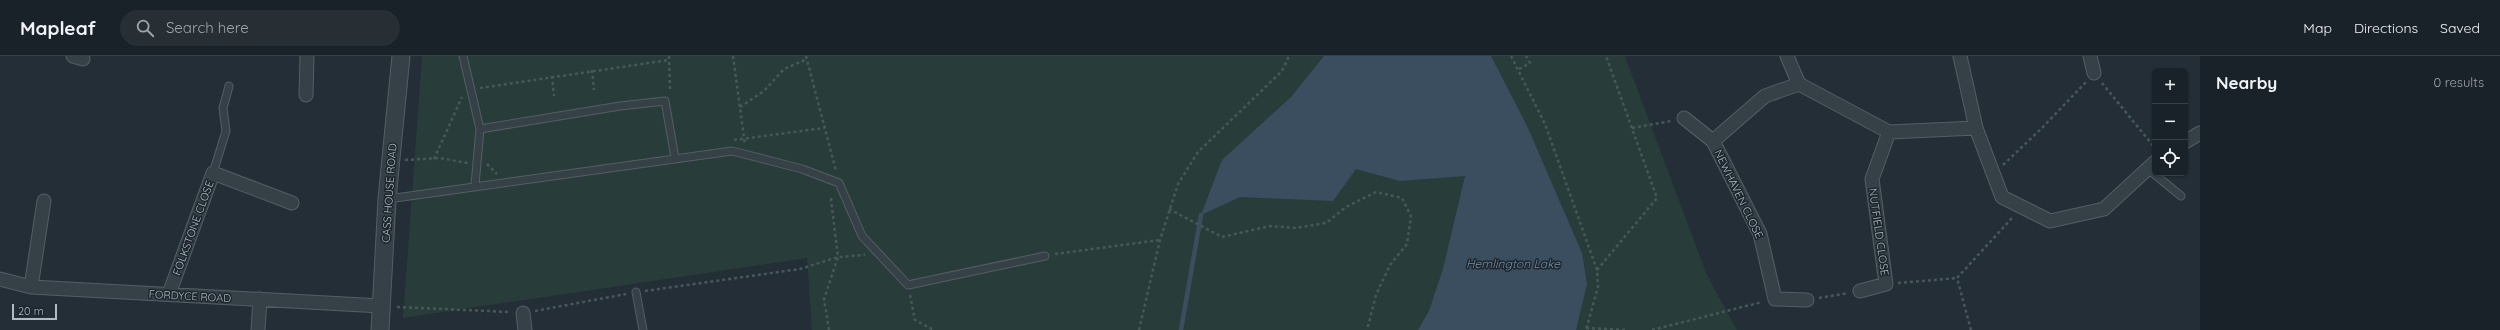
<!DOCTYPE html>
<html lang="en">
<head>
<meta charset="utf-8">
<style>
  :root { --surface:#1a2229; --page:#272f35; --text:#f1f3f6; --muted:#9fa4a8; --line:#383f46 }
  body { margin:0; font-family:Quicksand,sans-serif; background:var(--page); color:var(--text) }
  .controls { position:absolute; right:12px; top:12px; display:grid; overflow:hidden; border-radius:6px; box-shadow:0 1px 3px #0004 }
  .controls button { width:36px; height:36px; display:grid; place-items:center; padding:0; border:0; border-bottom:1px solid var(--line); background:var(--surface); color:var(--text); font:20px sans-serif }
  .scale { position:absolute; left:12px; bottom:10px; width:45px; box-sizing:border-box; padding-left:4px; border:2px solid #b1bbc3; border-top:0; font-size:11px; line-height:14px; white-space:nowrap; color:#b1bbc3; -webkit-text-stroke:3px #1c252c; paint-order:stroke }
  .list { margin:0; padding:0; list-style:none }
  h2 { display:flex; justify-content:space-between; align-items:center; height:52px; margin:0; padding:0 16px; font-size:17px }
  h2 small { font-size:13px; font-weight:400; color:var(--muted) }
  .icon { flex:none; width:22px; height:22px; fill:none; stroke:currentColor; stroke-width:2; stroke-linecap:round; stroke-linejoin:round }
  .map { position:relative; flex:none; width:2200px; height:274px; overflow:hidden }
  header { display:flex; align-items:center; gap:24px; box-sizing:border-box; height:56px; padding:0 20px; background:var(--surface); border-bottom:1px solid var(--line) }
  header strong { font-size:19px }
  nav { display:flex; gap:22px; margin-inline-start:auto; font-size:14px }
  .search { width:280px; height:36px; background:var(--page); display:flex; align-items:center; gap:10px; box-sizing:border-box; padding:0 14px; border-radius:22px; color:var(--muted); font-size:15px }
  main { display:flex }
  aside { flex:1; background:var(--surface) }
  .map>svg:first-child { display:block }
  .green { fill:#283c39 }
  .water { fill:#3a4e5f }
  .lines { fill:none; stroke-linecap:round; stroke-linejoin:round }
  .stream { stroke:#3a4e5f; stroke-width:4.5 }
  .service-casing { stroke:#545e65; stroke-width:9 }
  .minor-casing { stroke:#545e65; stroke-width:15 }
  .tertiary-casing { stroke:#545e65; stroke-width:19 }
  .path { stroke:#465958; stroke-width:2.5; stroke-dasharray:3 3; stroke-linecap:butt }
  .service { stroke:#364047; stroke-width:7 }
  .minor { stroke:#364047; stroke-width:13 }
  .tertiary { stroke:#364047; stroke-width:17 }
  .labels { text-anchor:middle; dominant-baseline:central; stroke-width:3; stroke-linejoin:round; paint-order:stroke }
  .street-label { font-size:11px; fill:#b1bbc3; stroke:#1c252c }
  .water-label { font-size:12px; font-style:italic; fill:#748fa5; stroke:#1c252c }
</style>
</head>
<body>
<header>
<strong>Mapleaf</strong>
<div class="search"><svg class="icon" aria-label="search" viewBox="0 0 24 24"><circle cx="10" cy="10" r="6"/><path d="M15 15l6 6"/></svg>Search here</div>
<nav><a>Map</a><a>Directions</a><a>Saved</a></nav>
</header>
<main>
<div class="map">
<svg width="2200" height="274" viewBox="0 0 2200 274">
  <rect width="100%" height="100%" fill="#232e37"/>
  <!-- green -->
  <path class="green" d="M422,0H1625L1707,219L1737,274H812L807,202L403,262Z"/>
  <!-- water -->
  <path class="water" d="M1324,0H1491L1528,72L1582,197L1587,228L1576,274H1418L1429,255L1443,213L1465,120L1400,125L1356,113L1333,145L1240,141L1201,159L1222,104L1291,41Z"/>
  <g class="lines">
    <!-- stream -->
    <path class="stream" d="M1181,274L1201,159"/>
    <defs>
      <path id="service" d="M463,0L480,73L475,129
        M480,73L620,50L665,45L675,102
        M2148,113L2181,140
        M213,117L226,75L223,52L229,30
        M388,143L732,95L802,113L839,127L862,180L908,229L1045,200
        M636,236L643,274"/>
      <path id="minor" d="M73,0L83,3
        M1787,0L1799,28
        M1960,0L1976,72L2002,141L2050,165L2104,153L2155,106
        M2090,0L2094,17
        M306,39L307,0
        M1684,62L1713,85L1760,178L1775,243L1807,244
        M1713,85L1765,40L1799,28L1889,76L1976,72
        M2185,86L2200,77
        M0,223L31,231L381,250
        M31,231L44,145
        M1860,235L1886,228L1872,123L1889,76
        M169,238L213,117L292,147
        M523,257L525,274
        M258,274L260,243"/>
      <path id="tertiary" d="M380,274L387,143L401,0"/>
    </defs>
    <!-- service casing -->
    <use href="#service" class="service-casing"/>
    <!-- minor casing -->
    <use href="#minor" class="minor-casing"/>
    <!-- tertiary casing -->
    <use href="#tertiary" class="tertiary-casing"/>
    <!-- path -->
    <path class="path" d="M669,0L670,35
      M733,0L745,89
      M806,0L836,115
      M1511,0L1545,68L1597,214L1598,231L1586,274
      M1519,13L1530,7L1526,0
      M592,14L594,34
      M552,20L554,40
      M2102,27L2155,92
      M480,32L669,4
      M740,51L764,35L784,13L807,3
      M1632,72L1671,65
      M734,84L824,72
      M434,103L462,41
      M405,104L439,102L468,107
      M487,108L497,118
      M2003,109L2042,72L2086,26
      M1169,153L1222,181L1270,170L1295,172L1326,167L1346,151L1376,136L1402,142L1411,160L1407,188L1390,209L1376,239L1367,274
      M1055,198L1160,184
      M1597,214L1657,142L1606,0
      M1898,227L1957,222
      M645,235L800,213L838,201L865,199
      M910,239L915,264L934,274
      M1819,242L1848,237
      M397,251L510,256
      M535,255L626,238
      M1586,272L1627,274
      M829,274L824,243L838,201L831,144L832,140
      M1139,274L1160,184L1178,128L1198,96L1282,15L1289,0
      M1652,274L1762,246
      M1971,274L1957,222L2012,162"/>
    <!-- service -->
    <use href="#service" class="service"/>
    <!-- minor -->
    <use href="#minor" class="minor"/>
    <!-- tertiary -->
    <use href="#tertiary" class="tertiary"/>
  </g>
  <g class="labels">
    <!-- street labels -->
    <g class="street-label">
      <text transform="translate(389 137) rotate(-86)">CASS HOUSE ROAD</text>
      <text transform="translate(1739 138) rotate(64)">NEWHAVEN CLOSE</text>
      <text transform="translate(193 172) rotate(-70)">FOLKSTONE CLOSE</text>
      <text transform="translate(1879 176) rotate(82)">NUTFIELD CLOSE</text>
      <text transform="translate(190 240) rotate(3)">FORDYCE ROAD</text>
    </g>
    <!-- water labels -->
    <g class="water-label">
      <text x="1513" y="207">Hemlington Lake</text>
    </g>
  </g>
</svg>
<div class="controls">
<button>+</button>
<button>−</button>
<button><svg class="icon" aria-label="locate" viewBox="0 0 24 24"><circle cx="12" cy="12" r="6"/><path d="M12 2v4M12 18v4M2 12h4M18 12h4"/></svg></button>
</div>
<div class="scale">20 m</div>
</div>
<aside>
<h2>Nearby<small>0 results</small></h2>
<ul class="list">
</ul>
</aside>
</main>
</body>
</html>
